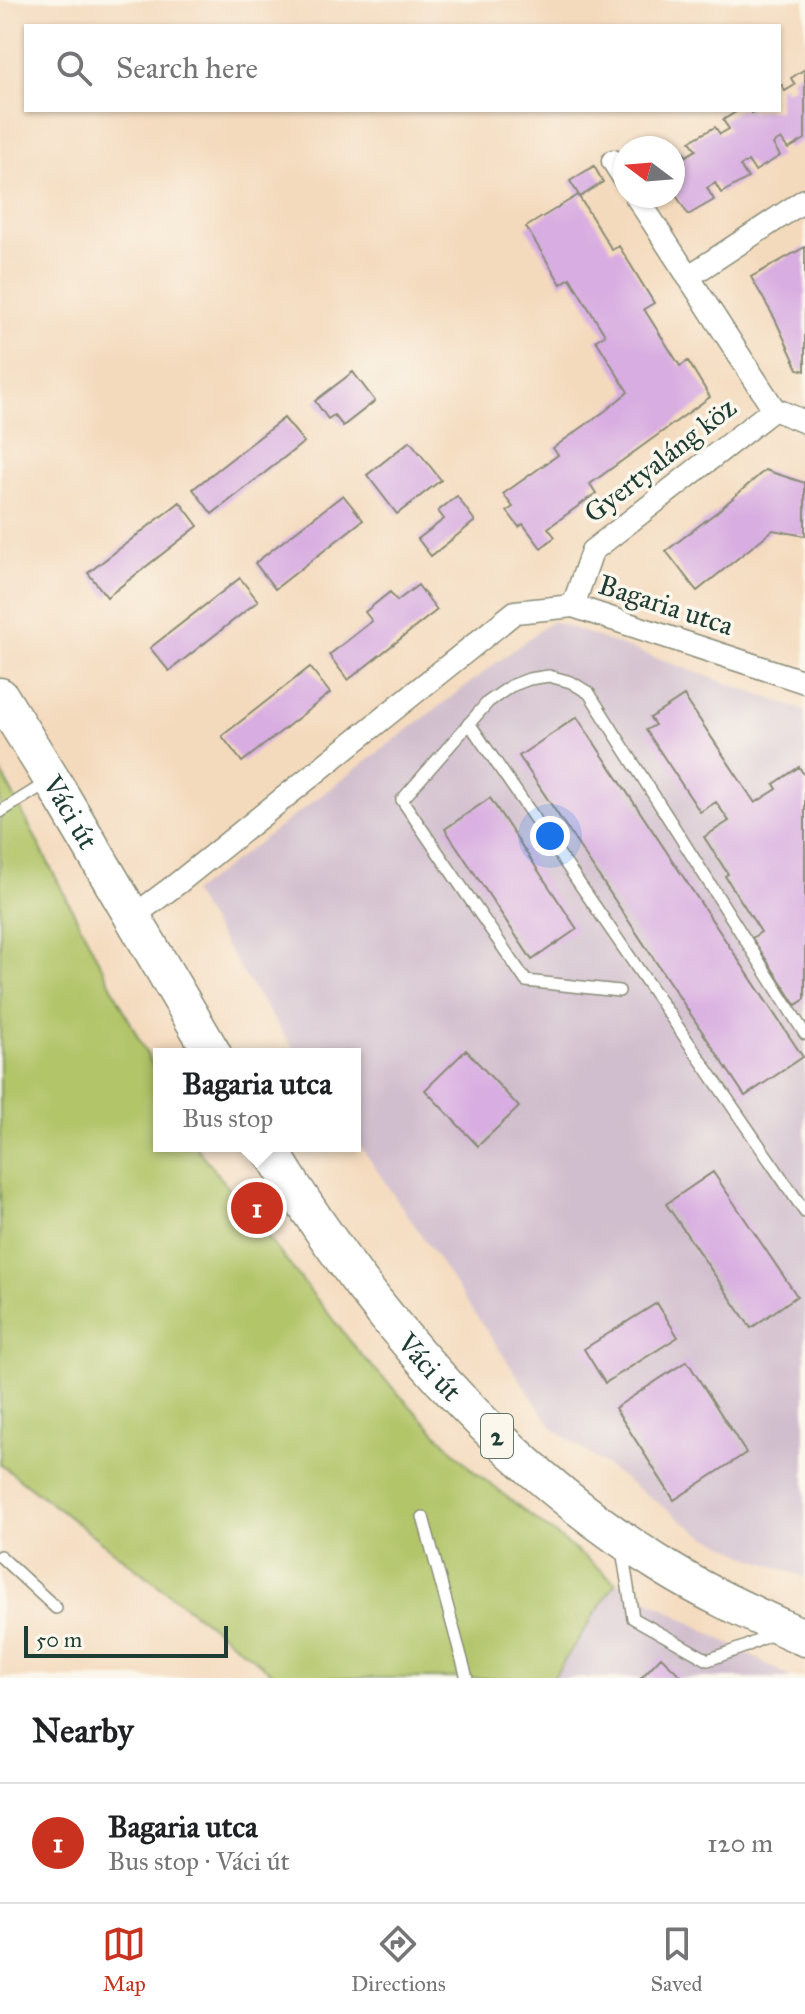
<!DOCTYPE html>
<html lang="en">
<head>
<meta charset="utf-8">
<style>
  :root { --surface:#fff; --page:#f6f6f6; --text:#202124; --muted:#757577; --line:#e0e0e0; --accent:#c8321e }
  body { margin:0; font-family:"IM FELL Great Primer",serif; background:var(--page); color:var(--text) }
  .compass { position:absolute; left:613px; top:136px; width:72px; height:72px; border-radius:50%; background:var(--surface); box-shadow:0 2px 6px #0004; rotate:286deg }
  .scale { position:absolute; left:24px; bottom:20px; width:204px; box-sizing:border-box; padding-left:8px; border:4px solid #1f3d34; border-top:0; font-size:22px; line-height:28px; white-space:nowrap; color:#1f3d34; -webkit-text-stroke:6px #fbf7ec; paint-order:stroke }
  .you { position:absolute; left:550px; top:836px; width:28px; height:28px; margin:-20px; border:6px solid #fff; border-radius:50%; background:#1a73e8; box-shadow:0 0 0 12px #1a73e833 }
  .badge { display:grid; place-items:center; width:52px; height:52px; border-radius:50%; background:var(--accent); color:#fff; font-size:26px; font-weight:700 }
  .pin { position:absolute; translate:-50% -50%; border:4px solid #fff; box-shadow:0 2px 8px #0006 }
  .popup { position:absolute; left:153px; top:1048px; width:208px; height:104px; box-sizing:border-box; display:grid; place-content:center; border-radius:0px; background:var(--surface); filter:drop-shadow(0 2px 6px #0005); font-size:26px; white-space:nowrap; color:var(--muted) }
  .popup b { font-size:30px; color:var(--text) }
  .popup::after { content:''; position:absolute; left:50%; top:100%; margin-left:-16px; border:16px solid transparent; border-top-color:var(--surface) }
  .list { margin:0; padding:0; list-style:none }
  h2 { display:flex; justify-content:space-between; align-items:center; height:104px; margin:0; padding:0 32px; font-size:34px }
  h2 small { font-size:26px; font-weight:400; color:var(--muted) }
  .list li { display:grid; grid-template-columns:52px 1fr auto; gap:24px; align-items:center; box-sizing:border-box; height:120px; padding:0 32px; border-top:2px solid var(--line) }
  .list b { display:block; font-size:30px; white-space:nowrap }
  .list p { margin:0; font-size:26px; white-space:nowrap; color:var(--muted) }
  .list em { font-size:26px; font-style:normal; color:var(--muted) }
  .icon { flex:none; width:44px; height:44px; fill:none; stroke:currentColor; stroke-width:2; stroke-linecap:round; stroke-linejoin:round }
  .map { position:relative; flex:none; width:805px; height:1678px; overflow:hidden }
  .search { position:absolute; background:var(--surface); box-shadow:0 2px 6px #0004; left:24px; right:24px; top:24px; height:88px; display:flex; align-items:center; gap:20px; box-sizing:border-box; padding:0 28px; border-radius:0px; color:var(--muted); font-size:30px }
  .sheet { height:224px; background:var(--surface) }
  nav { display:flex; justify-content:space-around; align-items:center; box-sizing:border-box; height:112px; border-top:2px solid var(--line); background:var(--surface); font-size:22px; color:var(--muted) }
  nav a { display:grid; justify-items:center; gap:4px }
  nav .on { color:var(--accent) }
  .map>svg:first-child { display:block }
  .industrial { fill:#d0bdcd }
  .green { fill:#b2c569; stroke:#68814e; stroke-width:2 }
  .building { fill:#d8ade1 }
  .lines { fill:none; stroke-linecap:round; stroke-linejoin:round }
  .lane-casing { stroke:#8a8c78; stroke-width:14 }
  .street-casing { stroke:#8a8c78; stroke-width:25 }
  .primary-casing { stroke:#8a8c78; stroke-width:39 }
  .lane { stroke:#fff; stroke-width:11 }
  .street { stroke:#fff; stroke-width:22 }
  .primary { stroke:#fff; stroke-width:36 }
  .labels { text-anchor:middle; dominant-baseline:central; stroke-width:7; stroke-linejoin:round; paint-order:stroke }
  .shield { fill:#fbf7ec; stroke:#61756b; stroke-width:2 }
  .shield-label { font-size:26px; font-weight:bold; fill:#1f3d34 }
  .street-label { font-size:28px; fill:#1f3d34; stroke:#fbf7ec }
</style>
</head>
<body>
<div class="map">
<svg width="805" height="1678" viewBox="0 0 805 1678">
  <rect width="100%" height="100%" fill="#fbf7ec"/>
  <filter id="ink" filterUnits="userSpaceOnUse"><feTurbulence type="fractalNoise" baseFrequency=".0125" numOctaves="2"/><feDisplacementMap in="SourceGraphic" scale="16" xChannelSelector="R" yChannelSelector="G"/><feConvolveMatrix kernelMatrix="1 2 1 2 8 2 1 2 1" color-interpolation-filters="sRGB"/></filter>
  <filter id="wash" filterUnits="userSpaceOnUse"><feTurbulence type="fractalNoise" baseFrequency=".006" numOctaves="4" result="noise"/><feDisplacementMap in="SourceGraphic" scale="32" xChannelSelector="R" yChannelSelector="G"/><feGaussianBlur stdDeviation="1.8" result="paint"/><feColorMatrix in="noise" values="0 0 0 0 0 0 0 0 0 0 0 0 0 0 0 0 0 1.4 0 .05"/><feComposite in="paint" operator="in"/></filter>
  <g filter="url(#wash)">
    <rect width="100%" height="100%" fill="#f4dabd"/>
    <!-- industrial -->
    <path class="industrial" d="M552,621L805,711V1577L754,1559L700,1533L553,1428L355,1138V1054H297L246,978L192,893Z
      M616,1582L792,1678H553Z"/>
    <!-- green -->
    <path class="green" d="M0,769L159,1078V1146H195L362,1356L471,1469L616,1582L553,1678H279L0,1464Z"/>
    <g id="blocks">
      <!-- building -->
      <path class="building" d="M805,69V139L788,149L781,139L773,144L780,156L755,171L748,161L740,166L748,178L721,193L715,183L707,188L714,200L688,215L673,190V154L682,149L686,156L696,150L690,141L715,127L720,134L729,129L723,120L739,110H751L752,113L756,110H779V87L782,85L785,91L795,85L791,78Z
        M594,166L603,182L580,197L570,181Z
        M578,195L612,250L619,246L654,303L644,309L680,366L688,361L710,397L590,484L596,493L548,528L555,537L541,548L523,524L519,527L507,511L513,507L503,494L558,455L553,448L605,411L628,392L596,340L605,335L570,278L561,284L526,227Z
        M805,247V371L798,369L775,319L751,277Z
        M353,372L375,401L343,426L334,415L328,419L315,401Z
        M284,418L304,442L212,514L193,489Z
        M410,441L441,480L397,514L367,475Z
        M765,470L805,483V536L773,530L697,591L666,551L718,511Z
        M343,495L363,520L275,589L255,563Z
        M457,496L475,521L431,556L418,539L444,519L438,511Z
        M180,502L198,526L107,597L88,573Z
        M240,578L258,601L169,671L150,648Z
        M418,585L437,610L348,680L329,655L372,621L365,612L390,592L397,601Z
        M310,667L330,693L242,762L222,736Z
        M684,696L755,803L777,789L774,784L799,767L805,776V999L796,1005L752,938L761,932L725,876L728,874L704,837L729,821L716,802L700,812L646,730L655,725L650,718Z
        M577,717L803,1057L745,1096L519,756Z
        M490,798L577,929L532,960L445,829Z
        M466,1050L519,1107L478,1146L425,1090Z
        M713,1172L797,1296L751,1328L666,1204Z
        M657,1303L678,1337L605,1383L584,1349Z
        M687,1361L746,1453L674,1500L615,1408Z
        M661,1657L683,1678H641Z"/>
    </g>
  </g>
  <g filter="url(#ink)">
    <use href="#blocks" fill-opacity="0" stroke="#8a8c78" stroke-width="2"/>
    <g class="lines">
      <defs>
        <path id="lane" d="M469,723L805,1212
          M0,812L48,782
          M619,991L526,981L402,800L488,702L511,686L529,679L549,676L571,682L589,693L805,1034
          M423,1517L467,1678
          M622,1550L633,1618L708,1660L744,1647L774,1633
          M0,1556L56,1608"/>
        <path id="street" d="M613,161L625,180
          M636,196L774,409L805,422
          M688,277L805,200
          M573,606L592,551L774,409
          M131,918L178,883L515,612L573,606L805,682"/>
        <g id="primary">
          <path id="s1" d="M0,696L52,780L213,1054"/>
          <path id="s2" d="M268,1146C365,1308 502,1468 664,1567C709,1595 757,1616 805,1638"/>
        </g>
      </defs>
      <!-- lane casing -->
      <use href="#lane" class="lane-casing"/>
      <!-- street casing -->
      <use href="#street" class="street-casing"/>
      <!-- primary casing -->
      <use href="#primary" class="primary-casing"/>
      <!-- lane -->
      <use href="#lane" class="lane"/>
      <!-- street -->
      <use href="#street" class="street"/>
      <!-- primary -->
      <use href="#primary" class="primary"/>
    </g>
  </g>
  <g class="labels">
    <!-- shield labels -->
    <rect class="shield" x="481" y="1414" width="32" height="44" rx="6"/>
    <g class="shield-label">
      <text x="497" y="1436">2</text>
    </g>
    <!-- street labels -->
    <g class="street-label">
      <text transform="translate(660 460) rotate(-38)">Gyertyaláng köz</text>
      <text transform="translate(666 605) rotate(18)">Bagaria utca</text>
      <text stroke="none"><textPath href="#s1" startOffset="136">Váci út</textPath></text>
      <text stroke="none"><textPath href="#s2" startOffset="274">Váci út</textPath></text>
    </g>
  </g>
</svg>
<svg class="compass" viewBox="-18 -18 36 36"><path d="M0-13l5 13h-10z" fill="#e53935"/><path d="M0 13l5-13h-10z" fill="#757577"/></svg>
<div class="scale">50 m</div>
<div class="you"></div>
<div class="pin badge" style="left:257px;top:1208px">1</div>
<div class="popup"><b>Bagaria utca</b>Bus stop</div>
<div class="search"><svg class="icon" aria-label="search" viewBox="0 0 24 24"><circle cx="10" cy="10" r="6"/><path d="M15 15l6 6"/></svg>Search here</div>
</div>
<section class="sheet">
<h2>Nearby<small></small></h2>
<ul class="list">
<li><span class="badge">1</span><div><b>Bagaria utca</b><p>Bus stop · Váci út</p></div><em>120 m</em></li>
</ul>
</section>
<nav>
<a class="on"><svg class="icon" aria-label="map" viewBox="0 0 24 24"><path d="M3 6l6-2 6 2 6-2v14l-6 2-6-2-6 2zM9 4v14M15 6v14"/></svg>Map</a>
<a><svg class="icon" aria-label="directions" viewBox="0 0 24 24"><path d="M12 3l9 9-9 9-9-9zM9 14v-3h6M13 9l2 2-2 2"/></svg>Directions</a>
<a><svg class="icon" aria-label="saved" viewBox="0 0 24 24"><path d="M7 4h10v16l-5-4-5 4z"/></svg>Saved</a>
</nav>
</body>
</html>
